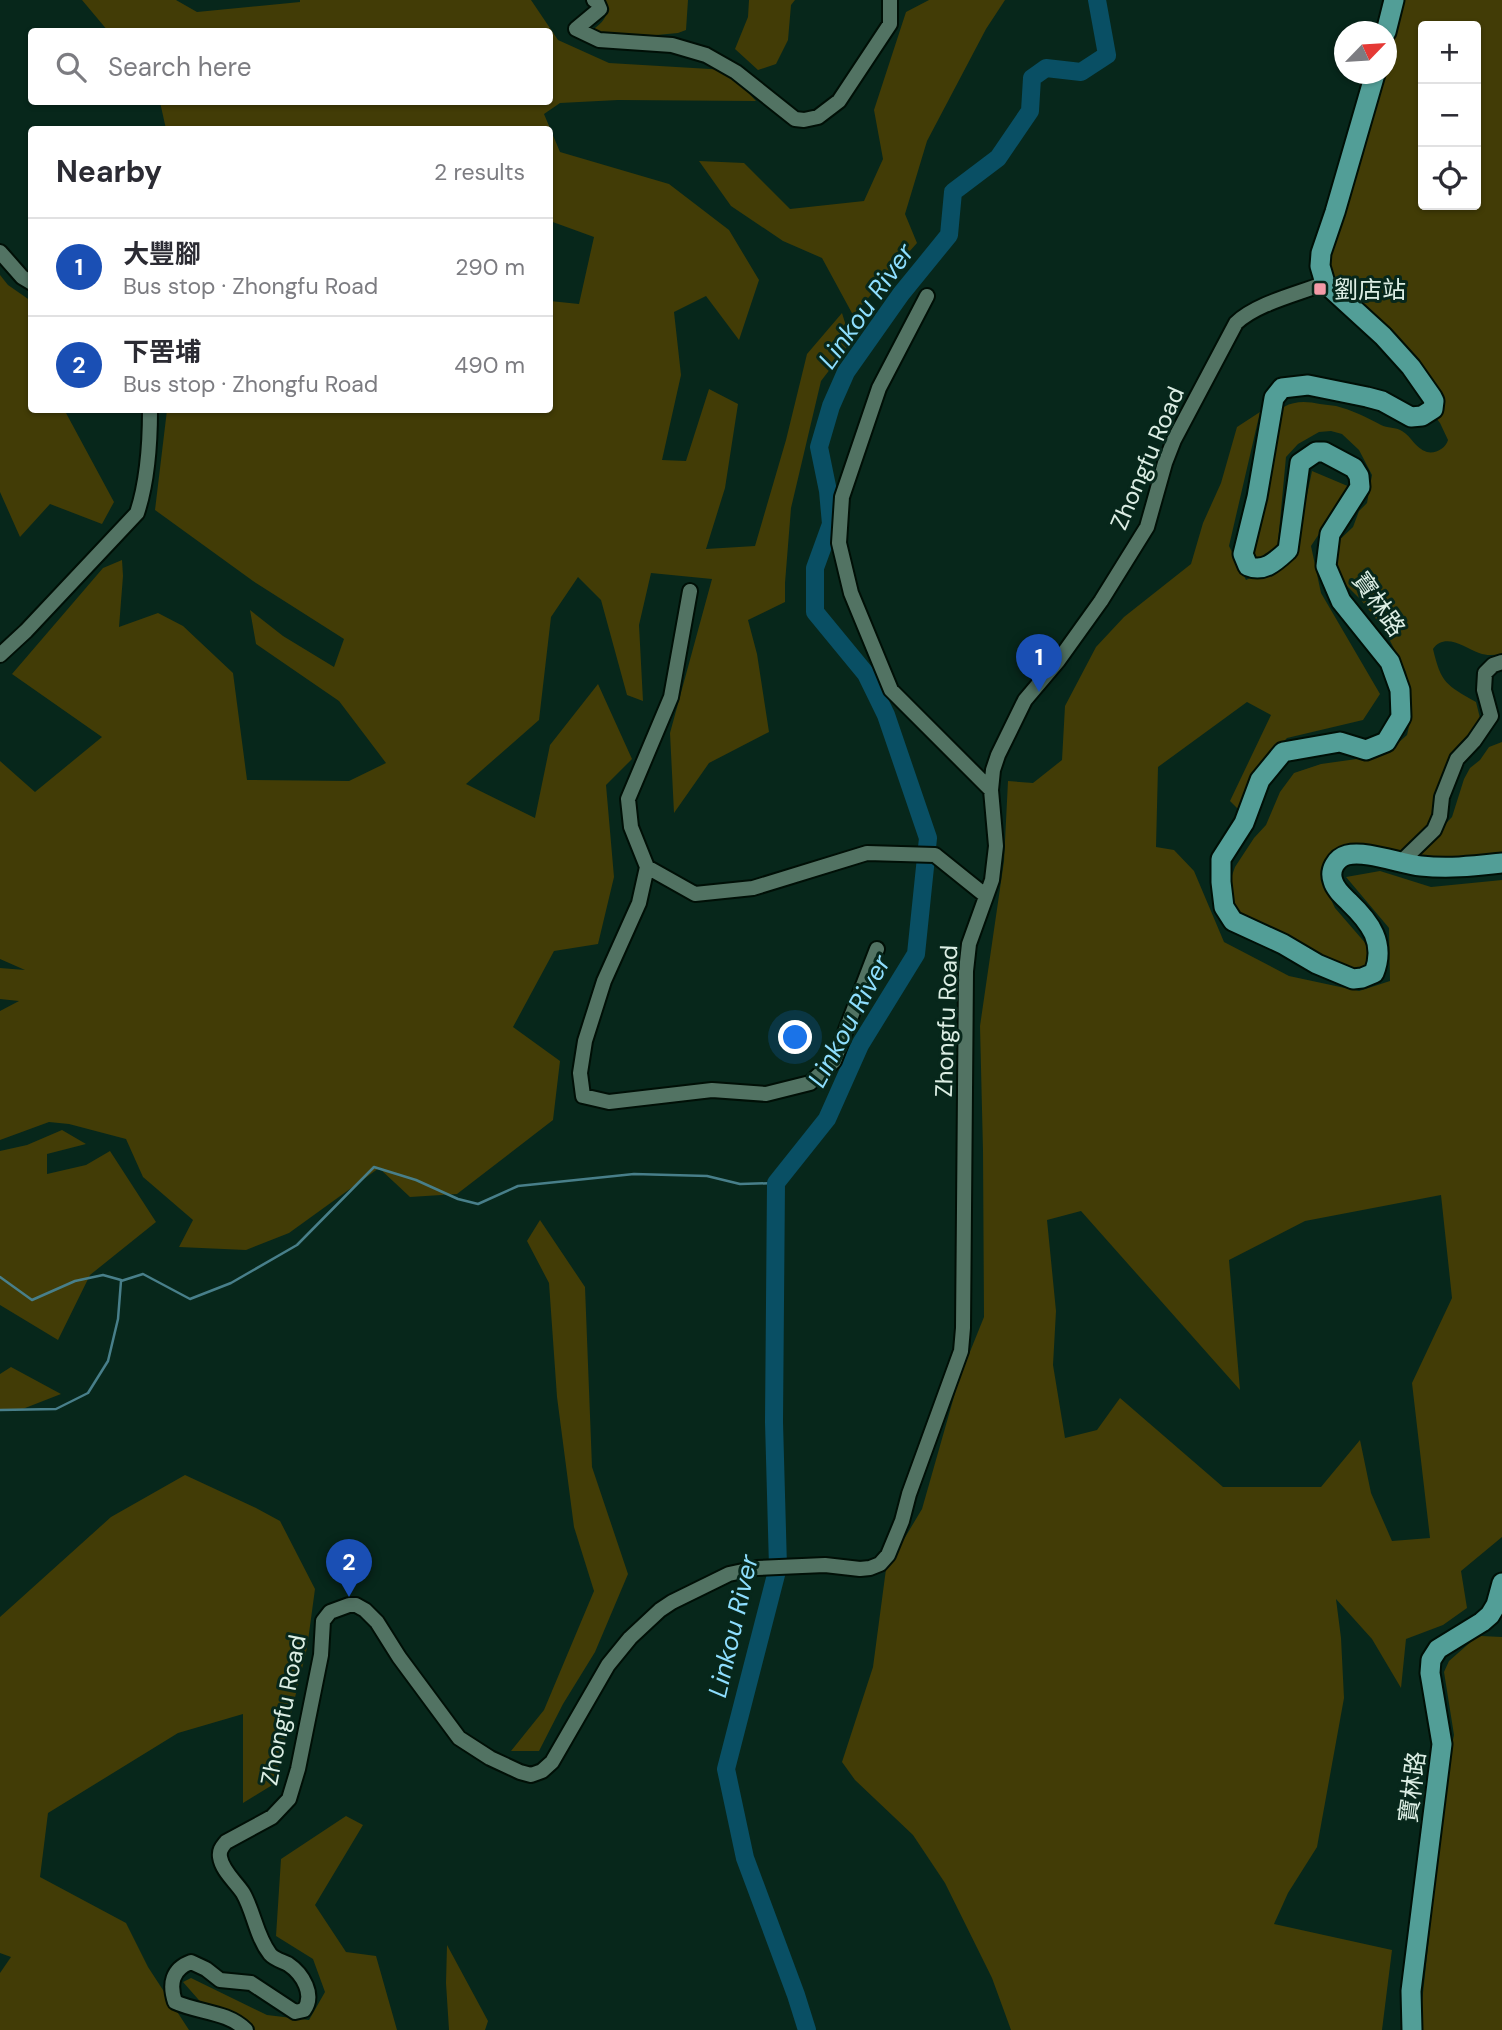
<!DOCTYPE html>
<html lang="en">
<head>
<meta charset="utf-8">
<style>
  :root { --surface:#fff; --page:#f2f2f3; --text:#2b2b33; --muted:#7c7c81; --line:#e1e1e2; --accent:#ea580c }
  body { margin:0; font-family:"DM Sans","Noto Sans TC",sans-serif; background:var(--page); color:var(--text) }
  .controls { position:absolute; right:21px; top:21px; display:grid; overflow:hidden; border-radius:7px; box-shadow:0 2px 5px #0004 }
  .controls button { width:63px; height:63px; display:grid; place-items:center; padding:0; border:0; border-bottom:2px solid var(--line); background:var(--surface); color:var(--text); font:35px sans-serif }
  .compass { position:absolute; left:1334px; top:21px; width:63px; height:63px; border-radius:50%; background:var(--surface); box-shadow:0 2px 5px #0004; rotate:65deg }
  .you { position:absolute; left:796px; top:1038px; width:24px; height:24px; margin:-18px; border:5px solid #fff; border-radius:50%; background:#1a73e8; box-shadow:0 0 0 10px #1a73e833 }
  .badge { display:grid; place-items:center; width:46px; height:46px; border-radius:50%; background:var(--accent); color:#fff; font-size:23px; font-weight:700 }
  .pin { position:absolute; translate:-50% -58px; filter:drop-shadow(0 2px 4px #0008) }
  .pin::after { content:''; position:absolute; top:37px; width:24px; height:21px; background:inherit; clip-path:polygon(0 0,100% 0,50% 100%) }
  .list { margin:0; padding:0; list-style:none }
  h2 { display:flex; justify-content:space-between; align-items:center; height:91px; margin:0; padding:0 28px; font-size:30px }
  h2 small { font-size:23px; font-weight:400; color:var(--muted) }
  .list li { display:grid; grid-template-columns:46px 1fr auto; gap:21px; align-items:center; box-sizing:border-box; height:98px; padding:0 28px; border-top:2px solid var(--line) }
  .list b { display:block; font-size:26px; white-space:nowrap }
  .list p { margin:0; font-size:23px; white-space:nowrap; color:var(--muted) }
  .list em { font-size:23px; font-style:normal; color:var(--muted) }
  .icon { flex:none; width:38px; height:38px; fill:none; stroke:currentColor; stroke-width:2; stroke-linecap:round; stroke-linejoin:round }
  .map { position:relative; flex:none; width:1502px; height:2030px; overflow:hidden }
  .search { position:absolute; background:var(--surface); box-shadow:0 2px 5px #0004; left:28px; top:28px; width:525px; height:77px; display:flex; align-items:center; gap:18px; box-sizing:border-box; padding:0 24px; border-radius:7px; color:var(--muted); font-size:26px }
  .panel { position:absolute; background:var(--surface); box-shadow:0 2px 5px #0004; left:28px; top:126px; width:525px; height:287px; border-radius:7px }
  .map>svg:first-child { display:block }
  .green { fill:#423c06; fill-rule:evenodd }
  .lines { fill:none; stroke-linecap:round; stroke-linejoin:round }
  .stream { stroke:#487f8a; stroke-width:2.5 }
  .river { stroke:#094f64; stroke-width:18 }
  .minor-casing { stroke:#000f06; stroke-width:18 }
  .major-casing { stroke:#000f06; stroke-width:23 }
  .minor { stroke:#527363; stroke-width:14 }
  .major { stroke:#529e97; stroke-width:19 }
  .poi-dot { fill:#f39aa7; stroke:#07271b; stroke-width:2.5 }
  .labels { text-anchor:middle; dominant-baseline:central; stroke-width:6; stroke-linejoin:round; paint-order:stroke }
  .poi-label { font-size:24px; fill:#dceee4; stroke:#07271b; text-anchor:start }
  .street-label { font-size:24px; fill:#dceee4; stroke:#07271b }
  .water-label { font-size:26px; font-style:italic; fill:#8edefe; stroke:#07271b }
</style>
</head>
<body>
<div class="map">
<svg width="1502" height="2030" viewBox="0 0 1502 2030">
  <rect width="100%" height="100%" fill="#07271b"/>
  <!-- green -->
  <path class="green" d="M82,0H176L197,12L300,2V0H531L558,40L609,63L727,70L756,101L618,100L560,103L544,114L560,152L669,184L729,230L759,280L739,340L706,296L674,312L681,375L662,460L686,461L709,389L738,404L725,488L706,549L755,546L786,440L807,354L842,313L851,342L821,381L791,508L785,583V602L748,620L757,654L769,732L709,763L674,813L670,733L712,579L651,573L639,625L643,701L627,695L601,600L578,577L551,617L539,720L466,784L535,818L550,745L598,684L632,759L606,785L614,877L598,944L554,951L513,1027L560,1061L553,1120L457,1194L410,1197L379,1168L289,1233L246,1250L179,1247L193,1220L143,1177L126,1139L69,1124L49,1122L0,1140V1011L19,1001L0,999V968L25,970L0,959V761L35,792L102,737L12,674L103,568L122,560L123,576L119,627L158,613L183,626L233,673L247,780L349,781L386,763L339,701L256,644L250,610L283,636L334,667L344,639L253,581L155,510L167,410H550V301L579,304L594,237L550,221V130L166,129L160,102H550V32L108,31Z
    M602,0H688L686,30L678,33L603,40L591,31C603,22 612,15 602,0Z
    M749,0H795L791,5L788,40L776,64L758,70L735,49L748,17Z
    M929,0H1005L986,29L927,141L905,214L917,243L853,315L822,258L783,241L731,206L699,161L744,163L790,209L864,201L883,159L874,110L906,12Z
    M1401,0H1502V654C1494,655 1487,656 1479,653C1465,648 1445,632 1433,649C1441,683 1446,685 1476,702L1482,726L1440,794L1434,818L1407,852L1351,857L1324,885L1335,908L1367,945L1371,956L1369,968L1354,976L1250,930L1231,900L1229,884L1235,867L1254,838L1266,825L1280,792L1294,773L1321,764L1378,756L1389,751L1407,735L1411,718L1406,672L1384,629L1361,600L1341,580L1333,564L1332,547L1353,527L1359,511L1367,503L1372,475L1359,450L1342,434L1331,431L1319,432L1298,444L1286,457L1277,553L1260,566L1253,556L1270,423C1280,402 1299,399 1320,404C1325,405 1331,405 1336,406C1352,410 1366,417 1381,425C1387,428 1396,427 1402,431C1411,436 1415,448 1427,452C1436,454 1446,448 1448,440L1440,423L1322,270L1378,74H1386L1387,46ZM1423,26H1476V205H1423Z
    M0,275L8,285L31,301L32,410H75L66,413L114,502L102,524L50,504L20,537L0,492Z
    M1260,412L1229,546L1246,580L1264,572L1296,547L1312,471L1350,487L1311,546L1321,593L1380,694L1363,720L1287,738L1251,777L1238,809L1230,801L1271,715L1247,702L1158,767L1156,847L1174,850L1194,871L1224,942L1289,976L1359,991L1390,981L1389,928L1346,877L1380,871L1431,887L1502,880V1537L1461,1571L1467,1608L1443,1625L1406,1639L1401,1688L1372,1639L1336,1599L1341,1638L1344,1698L1317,1847L1288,1893L1274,1924L1392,1950L1382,2030H1011L992,1978L945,1883L913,1835L855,1780L842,1762L873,1667L886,1569L922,1509L959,1379L984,1317L983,1151L980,1026L1004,861L1008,781L1033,783L1062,760L1065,706L1096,647L1124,617L1191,564L1203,523L1221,483L1237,427ZM1441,1195L1452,1298L1412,1383L1430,1538L1392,1541L1371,1493L1360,1440L1321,1487H1223L1120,1398L1097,1430L1065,1438L1053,1365L1056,1311L1047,1220L1081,1211L1240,1390L1229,1260L1305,1221Z
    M1502,742V870L1417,860L1426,844L1452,817L1464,779L1470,768L1480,760L1489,747Z
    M62,1130L86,1144L47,1154V1174L86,1165L110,1151L156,1222L90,1275L58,1340L0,1305V1151L27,1145Z
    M540,1220L585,1287L592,1467L628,1574L595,1652L563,1704L539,1751H511L544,1710L594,1591L574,1527L557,1397L549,1283L527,1241Z
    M11,1367L61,1394L20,1410L0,1411V1374Z
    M185,1475L256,1508L280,1521L315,1589L307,1648L274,1784L243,1803V1714L178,1733L48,1813L40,1877L126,1923L148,1967L189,2030H0V1973L11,1957L0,1953V1617L111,1517Z
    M1481,1636L1502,1637V2030H1419L1447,1769L1454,1735L1444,1672L1449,1661L1474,1639Z
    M346,1816L363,1825L315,1905L346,1952L376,1956L397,2030H251L205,2007L183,1982L191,1978L267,2015L309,2020L325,1992L313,1959L276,1936L281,1859Z
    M447,1945L488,2021L485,2030H449L446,1983Z"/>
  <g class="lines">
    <!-- stream -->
    <path class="stream" d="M0,1277L32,1300L75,1281L103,1275L121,1280
      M0,1410L56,1409L88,1393L108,1361L118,1319L121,1281L143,1274L190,1299L231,1283L297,1245L374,1167L416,1180L458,1199L478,1204L518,1186L634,1174L707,1176L740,1184L776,1183"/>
    <!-- river -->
    <path class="river" d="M807,2030L796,1995L745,1858L726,1769L778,1567L774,1422L776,1183L827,1119L860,1045L916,954L928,838L886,715L866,674L815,612V568L831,524L828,491L819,447L831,406L846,372L901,294L949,235L953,192L998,158L1030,111L1032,78L1046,68L1081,72L1107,55L1097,0"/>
    <defs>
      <path id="minor" d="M594,0L597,2L600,9L576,29L599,40L672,45L706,55L736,72L795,119L804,120L818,117L839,101L890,24V0
        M0,252L22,277L32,283
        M927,296L879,388L842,497L839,543L851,593L891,690L991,790
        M690,591L671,697L628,799L631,827L647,867L639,903L604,981L585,1041L580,1073L583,1096L609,1102L712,1090L766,1094L810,1083L834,1061L877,949
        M0,655L26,631L137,513C148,480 150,444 150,410
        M1401,862L1434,830L1440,816L1442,797L1457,759L1474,741L1491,716L1484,690L1485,673L1493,665L1502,662
        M647,867L695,894L753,888L867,853L935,855L986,896
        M246,2030C227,2011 199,2013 175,2002C169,1984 172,1969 191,1962L206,1969L220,1980L251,1983L295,2012L304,2010C315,1995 303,1974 288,1964C282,1961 274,1959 270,1954C256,1936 254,1912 243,1893C236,1882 222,1871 220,1857C219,1850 222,1847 226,1842L272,1817L289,1799L298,1769L321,1655L323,1621L330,1612L349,1605H356L365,1610L377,1622L399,1657L459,1738L490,1758L520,1772L531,1775L542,1771L552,1762L608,1665L630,1638L660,1610L672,1602L729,1574L757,1568L825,1565L860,1569L870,1568L880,1564L888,1555L902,1521L909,1494L961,1351L963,1328L966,971L969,944L992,880L996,846L991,790L993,770L998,755L1025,700L1058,661L1101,601L1147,527L1165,463L1174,440L1236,323C1257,303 1298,294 1325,283"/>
      <path id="major" d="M1386,32L1394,0
        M1375,74L1335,212L1321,253L1320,266L1325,283L1383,336L1411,367L1432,397L1434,401L1433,409L1422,416L1411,417L1382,401L1367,397L1308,385L1282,388L1274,398L1257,497L1243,554L1248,566C1264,573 1276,561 1288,550L1300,463L1316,452H1324L1354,468L1359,476L1360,487L1330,534L1326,566L1341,601L1390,662L1400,690L1401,717L1386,742L1366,750L1340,742L1283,752L1260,780L1244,823L1221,859V882L1224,907L1233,921L1283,944L1317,964L1353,979L1362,978L1374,973C1386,943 1370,922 1349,902C1343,896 1335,889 1333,881C1329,870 1336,858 1347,855C1366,850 1401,864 1421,866C1450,869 1474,866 1502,863
        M1412,2030L1411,1991L1442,1744L1430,1673L1431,1660L1438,1649L1482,1622L1490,1615L1496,1605L1502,1583"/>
    </defs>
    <!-- minor casing -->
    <use href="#minor" class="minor-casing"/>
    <!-- major casing -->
    <use href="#major" class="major-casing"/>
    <!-- minor -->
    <use href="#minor" class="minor"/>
    <!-- major -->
    <use href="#major" class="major"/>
  </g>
  <!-- markers -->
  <rect class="poi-dot" x="1313" y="282" width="14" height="14" rx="3.5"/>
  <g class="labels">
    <!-- poi labels -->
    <g class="poi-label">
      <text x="1334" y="289">劉店站</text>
    </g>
    <!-- street labels -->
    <g class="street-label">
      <text transform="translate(1147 458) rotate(-67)">Zhongfu Road</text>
      <text transform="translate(1379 604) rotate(55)">寶林路</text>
      <text transform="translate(946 1021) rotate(-88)">Zhongfu Road</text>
      <text transform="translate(283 1710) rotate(-79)">Zhongfu Road</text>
      <text transform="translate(1412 1787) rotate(-83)">寶林路</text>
    </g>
    <!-- water labels -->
    <g class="water-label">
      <text transform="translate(866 306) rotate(-55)">Linkou River</text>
      <text transform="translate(849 1021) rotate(-62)">Linkou River</text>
      <text transform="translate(733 1626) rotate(-77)">Linkou River</text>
    </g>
  </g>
</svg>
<div class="controls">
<button>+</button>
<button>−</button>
<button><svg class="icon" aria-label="locate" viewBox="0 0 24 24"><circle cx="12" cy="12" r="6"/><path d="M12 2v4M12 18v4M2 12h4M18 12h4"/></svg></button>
</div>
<svg class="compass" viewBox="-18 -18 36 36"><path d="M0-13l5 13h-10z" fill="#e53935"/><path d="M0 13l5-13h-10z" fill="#7c7c81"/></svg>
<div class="you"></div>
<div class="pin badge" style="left:1039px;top:692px;background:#1a4fb4">1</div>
<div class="pin badge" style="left:349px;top:1597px;background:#1a4fb4">2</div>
<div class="search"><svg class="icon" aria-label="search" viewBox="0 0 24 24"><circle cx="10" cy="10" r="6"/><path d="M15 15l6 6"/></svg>Search here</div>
<section class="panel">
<h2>Nearby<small>2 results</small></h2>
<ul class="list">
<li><span class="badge" style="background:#1a4fb4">1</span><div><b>大豐腳</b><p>Bus stop · Zhongfu Road</p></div><em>290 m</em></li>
<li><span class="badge" style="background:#1a4fb4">2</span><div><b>下罟埔</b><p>Bus stop · Zhongfu Road</p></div><em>490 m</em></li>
</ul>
</section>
</div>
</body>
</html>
